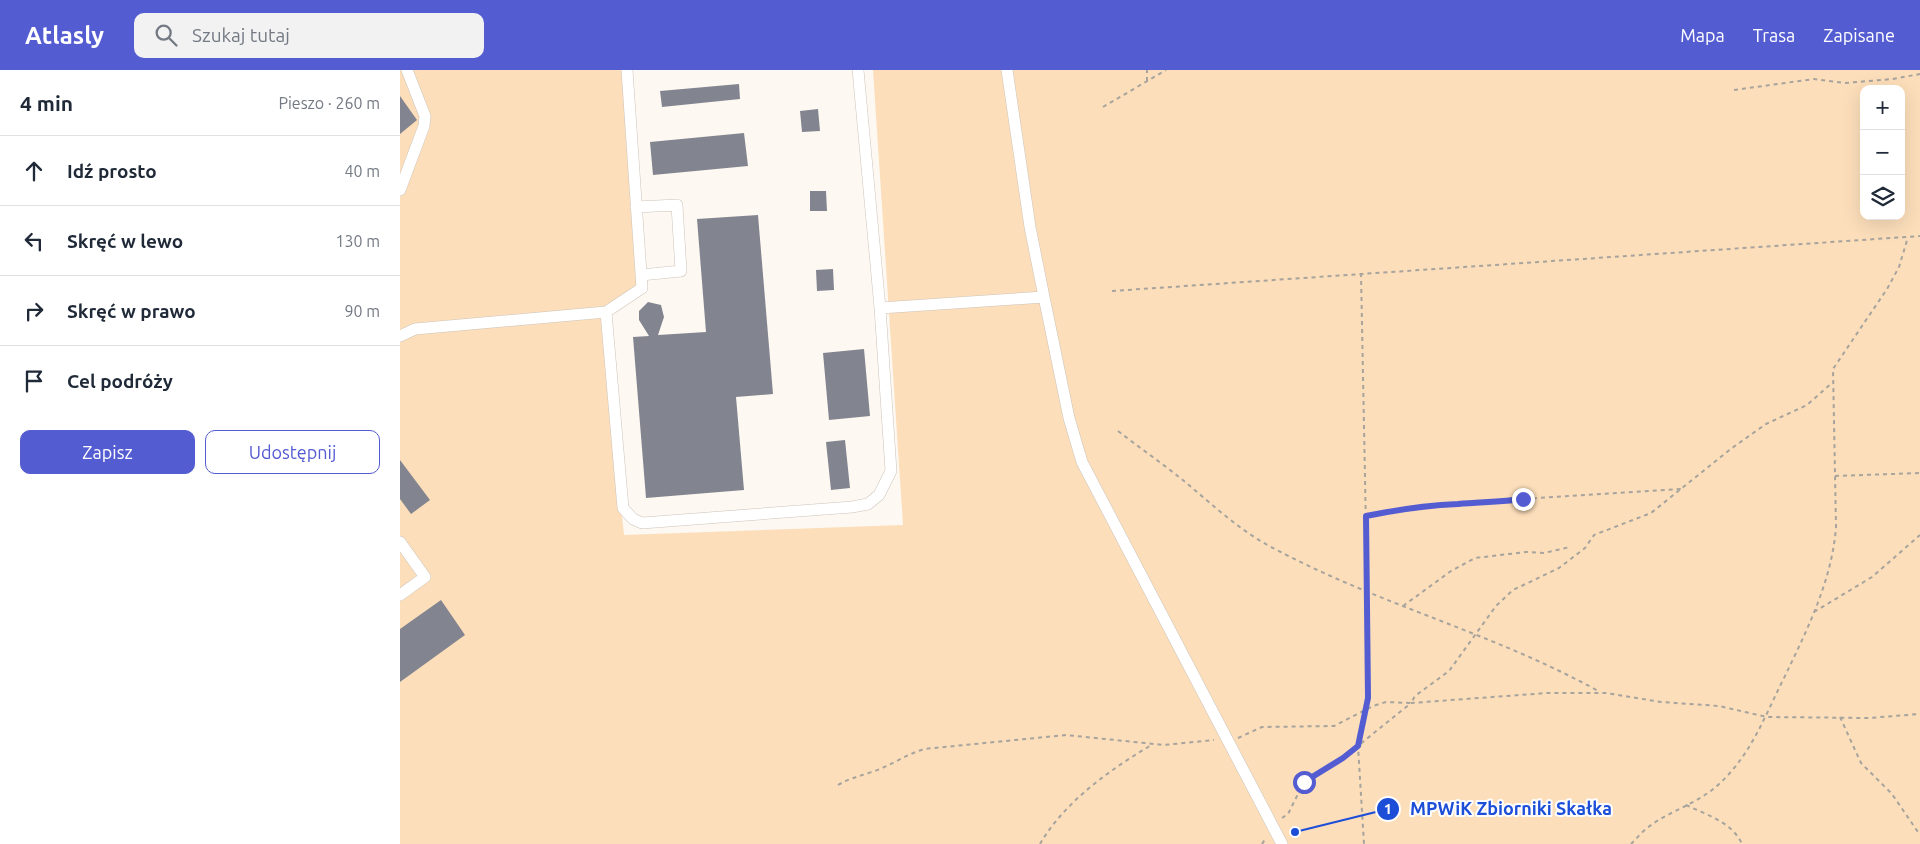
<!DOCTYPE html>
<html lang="pl">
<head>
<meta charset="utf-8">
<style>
  :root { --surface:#fff; --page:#f2f2f3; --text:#1f2937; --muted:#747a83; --line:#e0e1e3; --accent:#545cd2 }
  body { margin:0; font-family:Ubuntu,sans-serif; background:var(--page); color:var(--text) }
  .controls { position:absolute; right:15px; top:15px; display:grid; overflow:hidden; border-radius:10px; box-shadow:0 5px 20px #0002 }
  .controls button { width:45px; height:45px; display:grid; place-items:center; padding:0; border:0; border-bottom:1px solid var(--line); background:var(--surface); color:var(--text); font:25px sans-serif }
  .stop { position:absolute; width:15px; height:15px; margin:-11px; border:4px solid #545cd2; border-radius:50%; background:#fff }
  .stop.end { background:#545cd2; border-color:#fff; box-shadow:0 1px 5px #0008 }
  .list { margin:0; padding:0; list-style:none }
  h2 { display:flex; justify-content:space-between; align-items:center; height:65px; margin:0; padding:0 20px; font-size:21px }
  h2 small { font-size:16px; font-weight:400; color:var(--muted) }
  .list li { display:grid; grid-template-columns:32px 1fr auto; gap:15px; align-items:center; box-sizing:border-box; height:70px; padding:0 20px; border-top:1px solid var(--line) }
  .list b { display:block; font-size:19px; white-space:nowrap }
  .list em { font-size:16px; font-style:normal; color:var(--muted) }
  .actions { display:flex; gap:10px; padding:15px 20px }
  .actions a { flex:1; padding:11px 0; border:1px solid var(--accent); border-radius:10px; text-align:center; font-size:18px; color:var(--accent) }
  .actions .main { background:var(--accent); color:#fff }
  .icon { flex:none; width:28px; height:28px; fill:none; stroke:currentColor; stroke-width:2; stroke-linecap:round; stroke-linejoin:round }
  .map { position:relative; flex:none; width:1520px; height:774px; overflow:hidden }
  header { display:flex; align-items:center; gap:30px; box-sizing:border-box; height:70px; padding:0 25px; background:var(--accent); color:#fff }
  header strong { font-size:24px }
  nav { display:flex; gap:28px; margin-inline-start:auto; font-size:18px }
  .search { width:350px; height:45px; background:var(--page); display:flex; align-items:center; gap:12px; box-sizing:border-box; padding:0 18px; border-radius:10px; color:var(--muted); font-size:19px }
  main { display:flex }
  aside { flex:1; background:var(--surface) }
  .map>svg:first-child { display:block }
  .green { fill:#fcdeba; fill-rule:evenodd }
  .building { fill:#828590 }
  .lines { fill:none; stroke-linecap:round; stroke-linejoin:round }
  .minor-casing { stroke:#cdc4ba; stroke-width:12 }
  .path { stroke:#a7a39d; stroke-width:2; stroke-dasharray:4 4; stroke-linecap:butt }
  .minor { stroke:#fff; stroke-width:11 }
  .route { stroke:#545cd2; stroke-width:6 }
  .leader { fill:none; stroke:#1d4ed8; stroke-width:2 }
  .callout-dot { fill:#1d4ed8; stroke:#fff; stroke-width:2 }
  .mark-label { font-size:15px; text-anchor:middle; font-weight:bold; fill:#fff }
  .callout-label { font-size:18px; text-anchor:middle; font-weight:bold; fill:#1d4ed8; stroke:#fff; stroke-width:4; stroke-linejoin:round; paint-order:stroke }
</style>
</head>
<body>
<header>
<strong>Atlasly</strong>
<div class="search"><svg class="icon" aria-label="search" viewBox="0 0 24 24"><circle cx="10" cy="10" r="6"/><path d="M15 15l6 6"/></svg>Szukaj tutaj</div>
<nav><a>Mapa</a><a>Trasa</a><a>Zapisane</a></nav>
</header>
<main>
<aside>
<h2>4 min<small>Pieszo · 260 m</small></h2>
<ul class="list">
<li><svg class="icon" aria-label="ahead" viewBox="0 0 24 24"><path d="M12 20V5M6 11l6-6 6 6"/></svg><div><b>Idź prosto</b></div><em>40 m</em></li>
<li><svg class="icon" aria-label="left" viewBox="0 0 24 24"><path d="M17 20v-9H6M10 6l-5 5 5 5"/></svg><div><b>Skręć w lewo</b></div><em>130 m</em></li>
<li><svg class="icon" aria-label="right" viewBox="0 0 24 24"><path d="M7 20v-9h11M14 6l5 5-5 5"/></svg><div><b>Skręć w prawo</b></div><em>90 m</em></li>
<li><svg class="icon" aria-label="arrive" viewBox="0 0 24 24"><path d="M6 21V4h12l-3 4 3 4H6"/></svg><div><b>Cel podróży</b></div></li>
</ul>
<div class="actions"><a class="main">Zapisz</a><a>Udostępnij</a></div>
</aside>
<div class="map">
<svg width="1520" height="774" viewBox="0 0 1520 774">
  <rect width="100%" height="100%" fill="#fef8f2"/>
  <!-- green -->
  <path class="green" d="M0,0H223L240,214L201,250L224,465L503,455L473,0H1520V774H0ZM1464,19H1501V146H1464Z"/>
  <!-- building -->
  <path class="building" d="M339,14L340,29L262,37L260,21Z
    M0,26L17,50L0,64Z
    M418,39L420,61L402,62L400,41Z
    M344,63L348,96L253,105L250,72Z
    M410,121H426L427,141H410Z
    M358,145L373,324L336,327L344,420L246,428L233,267L249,266L239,250V241L248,232L261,235L264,247L258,265L306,262L297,149Z
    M433,199L434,220L417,221L416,200Z
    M464,279L470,346L429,350L423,283Z
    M445,370L450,418L431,420L426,372Z
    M0,390L30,430L11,444L0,429Z
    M41,530L65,565L0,612V559Z"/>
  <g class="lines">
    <defs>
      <path id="minor" d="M607,0L630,157L644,227
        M0,120L24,56L25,46L7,0
        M236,137L277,135L281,201L241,205
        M480,238L644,227L669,348L682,392L882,774
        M206,242L223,438L233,449L242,453L452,437L468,434L479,425L491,401L480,238L458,0
        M0,266L15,259L206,242L242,218L227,0
        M0,472L25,507L0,525"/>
    </defs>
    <!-- minor casing -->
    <use href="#minor" class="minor-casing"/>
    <!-- path -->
    <path class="path" d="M747,11V0
      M1334,20L1414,9L1445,13L1493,9L1520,4
      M703,37L766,0
      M961,203L968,561V628L958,676L964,774
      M712,221L1520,166
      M718,361C740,378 763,394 784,411C813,435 841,462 875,479C980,535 1096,564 1200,622
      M1435,406L1520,403
      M966,446C996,440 1027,436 1058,434C1080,432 1101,432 1123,429L1282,419
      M1003,536L1051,501L1075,488L1126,482L1144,483L1170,477
      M1414,542L1472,507L1520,465
      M1440,647L1461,693L1492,724L1520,765
      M838,668L862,657L934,656L973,636L986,632L1011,633L1015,626L1049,601L1096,536L1113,520L1159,498L1185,478L1194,465L1251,443L1332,378L1366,354L1407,335L1433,312
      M438,715C450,708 460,706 472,702C490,696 505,685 524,679L666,665L764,675L814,670
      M1286,735C1307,745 1332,752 1342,774
      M882,748L888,744L904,712L943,688L1011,633L1147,623H1206L1261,632L1319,636L1367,647L1469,648L1520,644
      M640,774C665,731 711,699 753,674
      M862,774L866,768
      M1231,774C1236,769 1241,763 1247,758C1269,741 1297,734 1318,715C1352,684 1365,645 1385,606C1408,558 1432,510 1436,457L1433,299L1487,219L1499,197L1508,167"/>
    <!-- minor -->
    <use href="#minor" class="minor"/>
  </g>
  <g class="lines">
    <!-- route -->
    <path class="route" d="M904,712L943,688L958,676L968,628L966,446C996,440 1027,435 1058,434C1080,432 1101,432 1123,429"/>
  </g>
  <!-- callouts -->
  <path class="leader" d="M895 762L988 739"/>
  <g class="callout-dot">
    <circle cx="895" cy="762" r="5"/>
    <circle cx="988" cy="739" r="12"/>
  </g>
  <g class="mark-label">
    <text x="988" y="744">1</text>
  </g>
  <g class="callout-label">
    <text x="1111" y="745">MPWiK Zbiorniki Skałka</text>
  </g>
</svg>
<div class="controls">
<button>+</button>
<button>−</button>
<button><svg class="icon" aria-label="layers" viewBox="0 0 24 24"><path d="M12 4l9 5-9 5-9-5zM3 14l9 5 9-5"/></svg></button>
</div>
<div class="stop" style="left:904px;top:712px"></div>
<div class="stop end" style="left:1123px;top:429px"></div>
</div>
</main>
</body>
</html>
